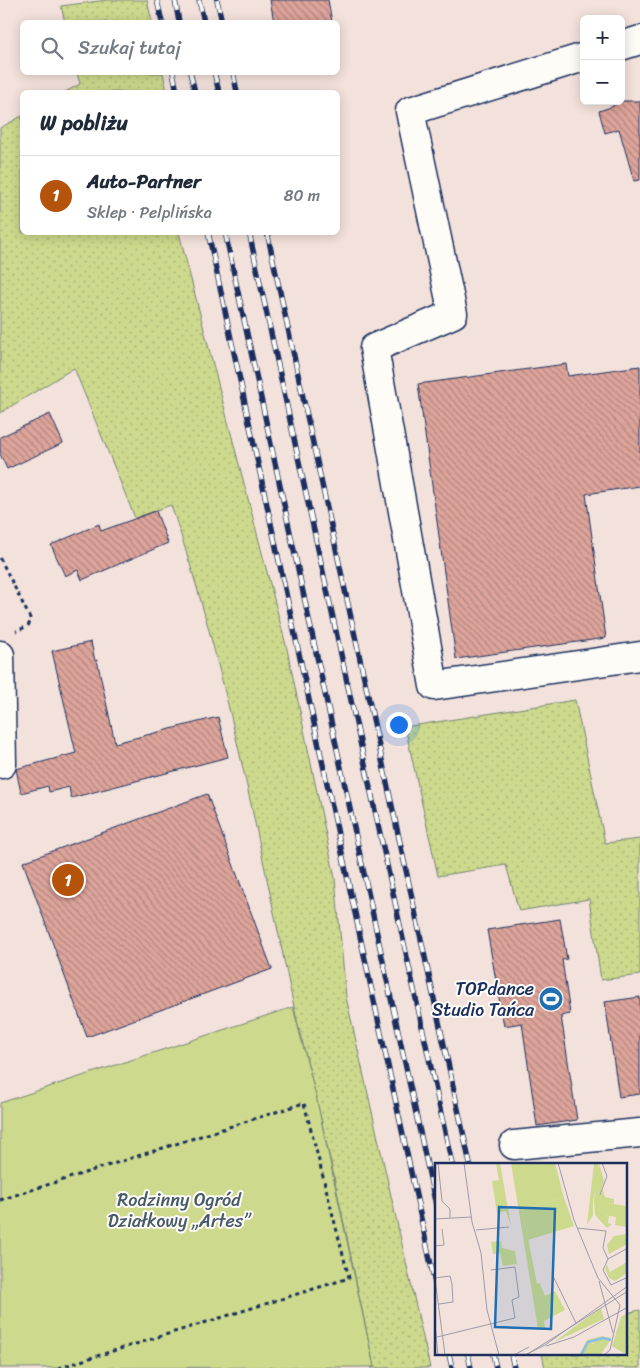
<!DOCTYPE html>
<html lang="pl">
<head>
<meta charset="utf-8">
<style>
  :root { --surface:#fff; --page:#f2f2f3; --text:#1f2937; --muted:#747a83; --line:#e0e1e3; --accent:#b45309 }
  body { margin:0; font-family:Sriracha,sans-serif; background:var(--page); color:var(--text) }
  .controls { position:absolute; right:15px; top:15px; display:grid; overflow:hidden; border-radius:8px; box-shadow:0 2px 12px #0003 }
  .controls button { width:45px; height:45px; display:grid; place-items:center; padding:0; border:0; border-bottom:1px solid var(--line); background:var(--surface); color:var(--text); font:25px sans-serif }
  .you { position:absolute; left:398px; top:724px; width:18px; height:18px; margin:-12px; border:4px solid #fff; border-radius:50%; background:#1a73e8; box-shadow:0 0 0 8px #1a73e833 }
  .badge { display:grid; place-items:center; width:32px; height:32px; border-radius:50%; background:var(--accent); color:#fff; font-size:16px; font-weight:700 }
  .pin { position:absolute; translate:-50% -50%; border:2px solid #fff; box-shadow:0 1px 5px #0006 }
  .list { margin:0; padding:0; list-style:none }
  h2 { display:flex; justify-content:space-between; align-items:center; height:65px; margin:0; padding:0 20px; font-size:21px }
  h2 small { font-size:16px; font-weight:400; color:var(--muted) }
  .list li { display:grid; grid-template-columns:32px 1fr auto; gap:15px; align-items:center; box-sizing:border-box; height:80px; padding:0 20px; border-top:1px solid var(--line) }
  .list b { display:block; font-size:19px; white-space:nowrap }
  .list p { margin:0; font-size:16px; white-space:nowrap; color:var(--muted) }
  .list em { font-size:16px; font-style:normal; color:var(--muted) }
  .icon { flex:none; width:28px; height:28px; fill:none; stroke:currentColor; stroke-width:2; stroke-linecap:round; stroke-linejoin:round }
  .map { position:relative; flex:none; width:640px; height:1368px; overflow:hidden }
  .search { position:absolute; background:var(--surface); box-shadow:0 2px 12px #0003; left:20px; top:20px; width:320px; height:55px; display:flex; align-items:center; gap:12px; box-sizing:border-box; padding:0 18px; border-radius:8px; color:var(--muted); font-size:19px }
  .panel { position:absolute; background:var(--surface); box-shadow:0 2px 12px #0003; left:20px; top:90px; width:320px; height:145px; border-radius:8px }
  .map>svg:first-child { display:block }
  .grass { fill:url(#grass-dots); stroke:#748475 }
  .garden { fill:#cdd98c; stroke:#748475 }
  .building { fill:url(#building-back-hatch); stroke:#1b2f5e }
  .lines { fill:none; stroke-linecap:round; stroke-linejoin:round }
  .minor-casing { stroke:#1b2f5e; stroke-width:31 }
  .path { stroke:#1b2f5e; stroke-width:3; stroke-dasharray:4 4; stroke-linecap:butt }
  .minor { stroke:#fdfcf7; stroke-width:28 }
  .rail-casing { stroke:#1b2f5e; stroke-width:5.5 }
  .rail { stroke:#fdfcf7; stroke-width:4; stroke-dasharray:11; stroke-linecap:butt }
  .labels { text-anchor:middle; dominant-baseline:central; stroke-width:4; stroke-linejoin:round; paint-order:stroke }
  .poi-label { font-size:18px; fill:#1b2f5e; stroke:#fdfcf7; text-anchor:end }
  .park-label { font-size:18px; fill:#485a6a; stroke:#fdfcf7 }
  .inset-river { fill:none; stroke:#89bee6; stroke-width:2.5 }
  .inset-road { fill:none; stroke:#9d9aa9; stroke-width:1 }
  .view { fill:#1f6fb2; fill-opacity:0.15; stroke:#1f6fb2; stroke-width:2.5 }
  .inset-edge { fill:none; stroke:#1b2f5e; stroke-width:2.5 }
</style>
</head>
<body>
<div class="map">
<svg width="640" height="1368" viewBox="0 0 640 1368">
  <defs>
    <pattern id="grass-dots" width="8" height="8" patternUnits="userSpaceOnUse" patternTransform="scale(1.25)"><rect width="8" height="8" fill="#cdd98c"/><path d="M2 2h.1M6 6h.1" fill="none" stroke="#afbb7b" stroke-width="1.8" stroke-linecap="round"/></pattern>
    <pattern id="building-back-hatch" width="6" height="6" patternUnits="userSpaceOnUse" patternTransform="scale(1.25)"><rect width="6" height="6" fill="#dda49a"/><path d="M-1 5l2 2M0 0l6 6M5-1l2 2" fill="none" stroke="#b28681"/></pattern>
  </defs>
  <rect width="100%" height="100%" fill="#f3e2db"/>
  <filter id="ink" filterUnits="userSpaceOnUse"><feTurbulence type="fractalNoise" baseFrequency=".02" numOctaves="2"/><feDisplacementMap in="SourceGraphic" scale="10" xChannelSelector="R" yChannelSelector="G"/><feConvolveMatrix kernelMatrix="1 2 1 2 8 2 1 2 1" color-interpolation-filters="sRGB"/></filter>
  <g filter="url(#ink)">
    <!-- grass -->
    <path class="grass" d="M107,0H147L152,22H65L61,6Z
      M77,73H163L167,92H65L80,84Z
      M22,116V232L179,233L287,649L335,878L346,997L430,1368H371L374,1367C355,1277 337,1186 316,1097C308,1062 298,1028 291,993C256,829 225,664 171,505L135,518L74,368L0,413V128Z
      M575,700L605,843L640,839V975L601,980L589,899L519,911L506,865L438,876L405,727Z
      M640,1310V1368H545L542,1354H626V1313Z"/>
    <!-- garden -->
    <path class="garden" d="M293,1007L316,1096L374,1367L0,1368V1103Z"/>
    <!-- building -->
    <path class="building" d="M270,0H328L332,22H274Z
      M612,101H640V180L634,181L619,129L605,133L599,111L614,106Z
      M566,364L568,376L640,366V486L586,494L606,638L456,659L418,384Z
      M50,414L63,443L7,469L0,454V437Z
      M156,511L168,543L82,580L78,570L65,576L51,545L99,524L101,531Z
      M91,642L95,661L97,660L115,743L218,717L228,757L71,798L69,787L49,792L48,786L21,793L16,769L76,753L52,651Z
      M207,794L272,969L87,1037L23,862Z
      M560,919L567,959L562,960L570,1014L561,1016L577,1120L537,1126L522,1023L504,1026L487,930Z
      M640,997V1094L619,1097L605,1002Z"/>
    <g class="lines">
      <defs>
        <path id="minor" d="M621,46L640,40
          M584,57L410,111L453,314L374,348L434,686L640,656
          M0,655L2,764
          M514,1145L640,1133"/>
      </defs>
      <!-- minor casing -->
      <use href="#minor" class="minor-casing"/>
      <!-- path -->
      <path class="path" d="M0,558L31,620L28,626L16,631
        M0,1200L304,1103L349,1278L58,1368"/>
      <!-- minor -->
      <use href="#minor" class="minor"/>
      <defs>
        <path id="rail" d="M157,0L162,22
          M175,0L179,22
          M199,0L204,22
          M217,0L222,22
          M173,72L177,92
          M190,72L195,92
          M214,72L219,92
          M233,72L237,92
          M208,232L436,1288
          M225,232L436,1206
          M249,232L452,1164
          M267,232L470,1164
          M449,1354L452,1368
          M468,1354L471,1368
          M493,1354L496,1368
          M511,1354L514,1368"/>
      </defs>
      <!-- rail casing -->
      <use href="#rail" class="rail-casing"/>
      <!-- rail -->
      <use href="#rail" class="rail"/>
    </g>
  </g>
  <!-- icons -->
  <defs>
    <symbol id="stadium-disc" viewBox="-11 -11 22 22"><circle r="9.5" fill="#1f6fb2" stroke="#fdfcf7"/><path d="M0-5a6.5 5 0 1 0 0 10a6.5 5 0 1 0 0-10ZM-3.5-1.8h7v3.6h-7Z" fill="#fff"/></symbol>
  </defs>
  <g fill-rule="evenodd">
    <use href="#stadium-disc" x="537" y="985" width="28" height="28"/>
  </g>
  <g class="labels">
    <!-- poi labels -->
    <g class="poi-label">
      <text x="534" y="989">TOPdance<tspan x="534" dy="21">Studio Tańca</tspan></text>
    </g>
    <!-- park labels -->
    <g class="park-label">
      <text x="179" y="1200">Rodzinny Ogród<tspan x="179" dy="21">Działkowy „Artes”</tspan></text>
    </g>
  </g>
  <!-- overview -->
  <g transform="translate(435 1163)">
    <rect width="192" height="192" fill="#f3e2db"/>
    <path d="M61,0H65L76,63L71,48L62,50L57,18L64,17ZM76,0H120L129,35L87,45L102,121L105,120L110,133L120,128L130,147L109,158L110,165L103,166ZM159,0H163V16L158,37V52L152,62ZM164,0L169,18L165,33L168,27L170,34L179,36V41L171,40L170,52L174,53L173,60L177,61L172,65L160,52L159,37ZM192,71V81L174,91L172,82L179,73ZM66,78L67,85L80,88L82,101L68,103L65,90L58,91L56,79ZM192,99V110L180,118L174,115L170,106L172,101L176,113L175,109ZM166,145L169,156L119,179L142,162ZM192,150V192L177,183L186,154ZM167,173L176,175L175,178L157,180L148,192H144L152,177Z" fill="#cdd98c"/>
    <path d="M89,0H112L116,20L93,24ZM129,35L139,63L93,77L87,45ZM171,40L192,43V64L180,62L181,54L169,52ZM167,177L175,178L165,192H148L154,182Z" fill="#cdd98c"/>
    <path class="inset-river" d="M146,192L153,179L168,175L176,177"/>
    <path class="inset-road" d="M3,0L7,38L15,46V55M29,0L37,59L46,90L52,147L64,192M123,0L139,57L163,115L185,142L175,187L169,192M165,32L172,13L167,0M0,56L36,54M142,65L171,68L168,85L173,96M41,67L74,64M0,83L9,82L7,66M193,85L173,96L168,107L176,122L193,114M118,99V113L141,160M0,115L15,113L17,121L18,139L4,141M0,116L10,192M164,118L178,170M0,161L3,192M2,174L80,155L77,137L84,134L80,104L56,107M111,183L139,174L193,144M79,192L94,184M90,192L110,182L193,123M91,192L193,128"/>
    <path class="view" d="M64,44L120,46L116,166L60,164Z"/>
    <rect width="192" height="192" class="inset-edge"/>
  </g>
</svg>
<div class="controls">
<button>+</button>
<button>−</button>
</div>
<div class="you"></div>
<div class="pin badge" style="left:68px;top:880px">1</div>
<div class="search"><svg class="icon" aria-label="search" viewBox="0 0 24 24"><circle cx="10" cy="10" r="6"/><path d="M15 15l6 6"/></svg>Szukaj tutaj</div>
<section class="panel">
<h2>W pobliżu<small></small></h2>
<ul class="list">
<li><span class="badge">1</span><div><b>Auto-Partner</b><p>Sklep · Pelplińska</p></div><em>80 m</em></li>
</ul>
</section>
</div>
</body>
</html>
